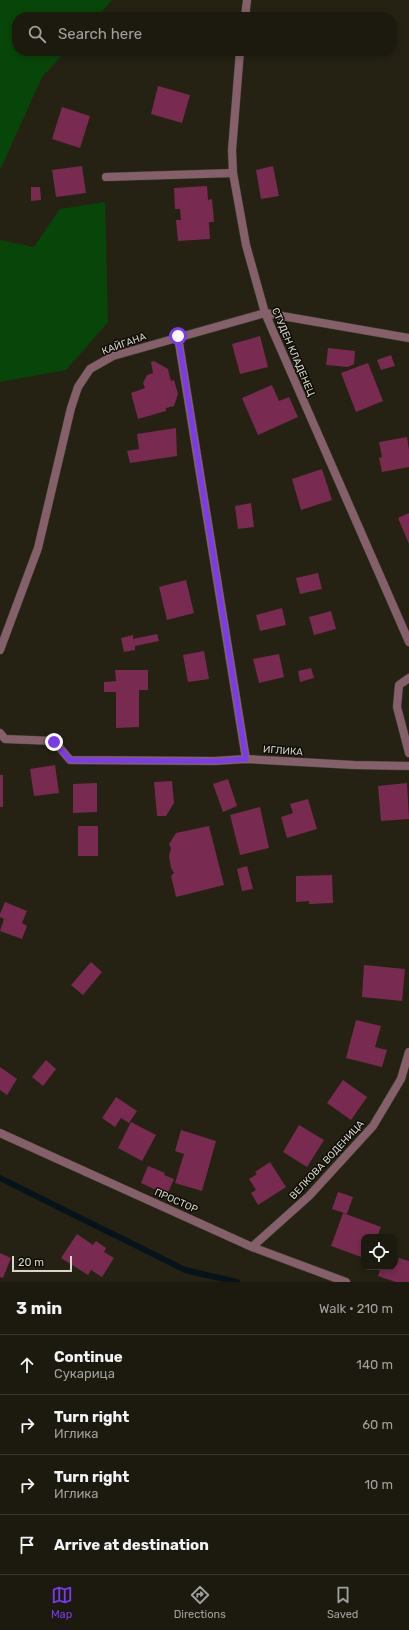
<!DOCTYPE html>
<html lang="en">
<head>
<meta charset="utf-8">
<style>
  :root { --surface:#1c1a0e; --page:#29271c; --text:#f1f3f6; --muted:#a0a19e; --line:#3a382e; --accent:#7c3aed }
  body { margin:0; font-family:Rubik,sans-serif; background:var(--page); color:var(--text) }
  .controls { position:absolute; right:12px; bottom:12px; display:grid; overflow:hidden; border-radius:8px; box-shadow:0 2px 6px #0003 }
  .controls button { width:36px; height:36px; display:grid; place-items:center; padding:0; border:0; border-bottom:1px solid var(--line); background:var(--surface); color:var(--text); font:20px sans-serif }
  .scale { position:absolute; left:12px; bottom:10px; width:60px; box-sizing:border-box; padding-left:4px; border:2px solid #d7d5cc; border-top:0; font-size:11px; line-height:14px; white-space:nowrap; color:#d7d5cc; -webkit-text-stroke:3px #0d0c06; paint-order:stroke }
  .stop { position:absolute; width:12px; height:12px; margin:-9px; border:3px solid #7c3aed; border-radius:50%; background:#fff }
  .stop.end { background:#7c3aed; border-color:#fff; box-shadow:0 1px 4px #0008 }
  .list { margin:0; padding:0; list-style:none }
  h2 { display:flex; justify-content:space-between; align-items:center; height:52px; margin:0; padding:0 16px; font-size:17px }
  h2 small { font-size:13px; font-weight:400; color:var(--muted) }
  .list li { display:grid; grid-template-columns:26px 1fr auto; gap:12px; align-items:center; box-sizing:border-box; height:60px; padding:0 16px; border-top:1px solid var(--line) }
  .list b { display:block; font-size:15px; white-space:nowrap }
  .list p { margin:0; font-size:13px; white-space:nowrap; color:var(--muted) }
  .list em { font-size:13px; font-style:normal; color:var(--muted) }
  .icon { flex:none; width:22px; height:22px; fill:none; stroke:currentColor; stroke-width:2; stroke-linecap:round; stroke-linejoin:round }
  .map { position:relative; flex:none; width:409px; height:1282px; overflow:hidden }
  .search { position:absolute; background:var(--surface); box-shadow:0 2px 6px #0003; left:12px; right:12px; top:12px; height:44px; display:flex; align-items:center; gap:10px; box-sizing:border-box; padding:0 14px; border-radius:16px; color:var(--muted); font-size:15px }
  .sheet { height:292px; background:var(--surface) }
  nav { display:flex; justify-content:space-around; align-items:center; box-sizing:border-box; height:56px; border-top:1px solid var(--line); background:var(--surface); font-size:11px; color:var(--muted) }
  nav a { display:grid; justify-items:center; gap:2px }
  nav .on { color:var(--accent) }
  .map>svg:first-child { display:block }
  .green { fill:#074608 }
  .lines { fill:none; stroke-linecap:round; stroke-linejoin:round }
  .stream { stroke:#07131a; stroke-width:6 }
  .building { fill:#782a51 }
  .service-casing { stroke:#413f31; stroke-width:9 }
  .minor-casing { stroke:#413f31; stroke-width:9 }
  .service { stroke:#855f6a; stroke-width:8 }
  .minor { stroke:#855f6a; stroke-width:8 }
  .route { stroke:#7c3aed; stroke-width:5 }
  .labels { text-anchor:middle; dominant-baseline:central; stroke-width:3; stroke-linejoin:round; paint-order:stroke }
  .street-label { font-size:10px; fill:#d7d5cc; stroke:#0d0c06 }
</style>
</head>
<body>
<div class="map">
<svg width="409" height="1282" viewBox="0 0 409 1282">
  <rect width="100%" height="100%" fill="#252213"/>
  <!-- green -->
  <path class="green" d="M0,0H112L97,17H17V51H66L42,77L0,170Z
    M105,202L108,322L66,370L0,382V240L34,247L60,209Z"/>
  <g class="lines">
    <!-- stream -->
    <path class="stream" d="M0,1178L185,1270L237,1282"/>
  </g>
  <!-- building -->
  <path class="building" d="M158,86L190,95L182,123L151,114Z
    M62,107L90,116L80,148L52,139Z
    M82,166L86,193L56,197L52,170Z
    M273,166L279,196L261,199L256,170Z
    M207,186L208,200L212,199L214,222H209L210,239L178,241L176,220H181L180,209H175L174,188Z
    M31,187H40L41,200L31,201Z
    M260,336L268,367L240,374L232,344Z
    M328,348L355,351L354,364L348,367L326,365Z
    M391,355L395,366L381,370L377,360Z
    M154,361L168,369L171,381L174,380L178,394L174,406L166,408V411L138,419L131,393L145,388L143,383L147,375L153,373L151,362Z
    M368,363L383,401L356,412L341,373Z
    M272,385L279,401L289,397L298,417L258,435L242,398Z
    M176,428L177,456L130,463L127,451L139,449L137,434Z
    M407,437L409,450V467L382,472L379,458L382,457L379,442Z
    M322,469L332,500L301,510L292,479Z
    M251,503L254,527L238,529L235,506Z
    M409,513V544L398,518Z
    M318,573L322,589L300,594L296,578Z
    M186,580L194,613L167,620L159,587Z
    M282,608L286,625L260,631L256,615Z
    M331,611L336,629L314,635L309,617Z
    M157,634L159,641L135,646V650L124,652L121,638L133,635V639Z
    M204,651L209,679L188,682L183,655Z
    M279,654L284,677L259,683L253,659Z
    M311,668L314,678L300,682L298,671Z
    M115,670H148V690H139V727L116,728V692H104V682L116,681Z
    M55,765L59,793L34,796L30,769Z
    M0,775H3V807H0Z
    M228,779L237,806L223,812L213,784Z
    M172,781L174,803L166,816H157L154,782Z
    M97,783V812L73,813V784Z
    M407,783L409,819L381,821L378,786Z
    M308,799L317,829L287,838L281,817L293,813L290,804Z
    M260,807L269,848L240,855L230,815Z
    M78,826H98V856H78Z
    M209,826L224,885L176,897L171,876L174,873L171,868L169,856L171,848L169,844L176,833Z
    M247,866L253,889L242,891L237,869Z
    M332,875L333,903L309,904V901L296,902V876Z
    M5,902L27,911L22,923L27,926L22,939L0,931L4,919L0,917V914Z
    M91,962L102,972L83,995L71,985Z
    M364,965L405,969L402,1001L362,997Z
    M356,1020L381,1026L375,1047L387,1050L382,1067L346,1058Z
    M46,1060L56,1069L43,1086L32,1077Z
    M0,1067L17,1079L7,1095L0,1090Z
    M343,1080L367,1097L351,1120L327,1103Z
    M116,1097L137,1111L129,1123L121,1118L115,1127L102,1118Z
    M131,1122L156,1135L142,1161L118,1148Z
    M299,1125L324,1140L307,1167L283,1152Z
    M181,1130L216,1141L202,1191L175,1183L184,1154L175,1151Z
    M270,1162L286,1187L258,1205L251,1193L256,1190L249,1179L257,1174L255,1172Z
    M148,1166L165,1173L164,1175L174,1179L167,1195L141,1183Z
    M338,1192L353,1197L347,1214L332,1209Z
    M343,1213L381,1227L377,1237H364V1258L331,1246Z
    M77,1234L93,1245L96,1241L106,1248L104,1252L114,1258L102,1277L91,1270L88,1275L61,1258Z
    M0,1253L11,1258L3,1278L0,1277Z
    M399,1258L409,1261V1282H396L378,1276L381,1267H394V1264L397,1265Z"/>
  <g class="lines">
    <defs>
      <path id="service" d="M106,177L233,173"/>
      <path id="minor" d="M245,17L247,0
        M240,51L232,150L233,173L246,245L265,313L409,642
        M178,337L246,759
        M0,650L38,548L71,408L78,387L90,369L113,356L265,313L409,338
        M409,678L399,685L397,707L409,753
        M0,733L5,739L54,741L70,760L215,761L246,759L354,765L409,766
        M0,1133L252,1247L346,1282
        M252,1247L309,1196L373,1126L401,1079L409,1052"/>
    </defs>
    <!-- service casing -->
    <use href="#service" class="service-casing"/>
    <!-- minor casing -->
    <use href="#minor" class="minor-casing"/>
    <!-- service -->
    <use href="#service" class="service"/>
    <!-- minor -->
    <use href="#minor" class="minor"/>
  </g>
  <g class="lines">
    <!-- route -->
    <path class="route" d="M54,742L70,760L215,761L246,759L178,336"/>
  </g>
  <g class="labels">
    <!-- street labels -->
    <g class="street-label">
      <text transform="translate(124 344) rotate(-20)">КАЙГАНА</text>
      <text transform="translate(293 352) rotate(67)">СТУДЕН КЛАДЕНЕЦ</text>
      <text transform="translate(283 751) rotate(4)">ИГЛИКА</text>
      <text transform="translate(327 1160) rotate(-47)">ВЕЛКОВА ВОДЕНИЦА</text>
      <text transform="translate(176 1201) rotate(24)">ПРОСТОР</text>
    </g>
  </g>
</svg>
<div class="controls">
<button><svg class="icon" aria-label="locate" viewBox="0 0 24 24"><circle cx="12" cy="12" r="6"/><path d="M12 2v4M12 18v4M2 12h4M18 12h4"/></svg></button>
</div>
<div class="scale">20 m</div>
<div class="stop" style="left:178px;top:336px"></div>
<div class="stop end" style="left:54px;top:742px"></div>
<div class="search"><svg class="icon" aria-label="search" viewBox="0 0 24 24"><circle cx="10" cy="10" r="6"/><path d="M15 15l6 6"/></svg>Search here</div>
</div>
<section class="sheet">
<h2>3 min<small>Walk · 210 m</small></h2>
<ul class="list">
<li><svg class="icon" aria-label="ahead" viewBox="0 0 24 24"><path d="M12 20V5M6 11l6-6 6 6"/></svg><div><b>Continue</b><p>Сукарица</p></div><em>140 m</em></li>
<li><svg class="icon" aria-label="right" viewBox="0 0 24 24"><path d="M7 20v-9h11M14 6l5 5-5 5"/></svg><div><b>Turn right</b><p>Иглика</p></div><em>60 m</em></li>
<li><svg class="icon" aria-label="right" viewBox="0 0 24 24"><path d="M7 20v-9h11M14 6l5 5-5 5"/></svg><div><b>Turn right</b><p>Иглика</p></div><em>10 m</em></li>
<li><svg class="icon" aria-label="arrive" viewBox="0 0 24 24"><path d="M6 21V4h12l-3 4 3 4H6"/></svg><div><b>Arrive at destination</b></div></li>
</ul>
</section>
<nav>
<a class="on"><svg class="icon" aria-label="map" viewBox="0 0 24 24"><path d="M3 6l6-2 6 2 6-2v14l-6 2-6-2-6 2zM9 4v14M15 6v14"/></svg>Map</a>
<a><svg class="icon" aria-label="directions" viewBox="0 0 24 24"><path d="M12 3l9 9-9 9-9-9zM9 14v-3h6M13 9l2 2-2 2"/></svg>Directions</a>
<a><svg class="icon" aria-label="saved" viewBox="0 0 24 24"><path d="M7 4h10v16l-5-4-5 4z"/></svg>Saved</a>
</nav>
</body>
</html>
